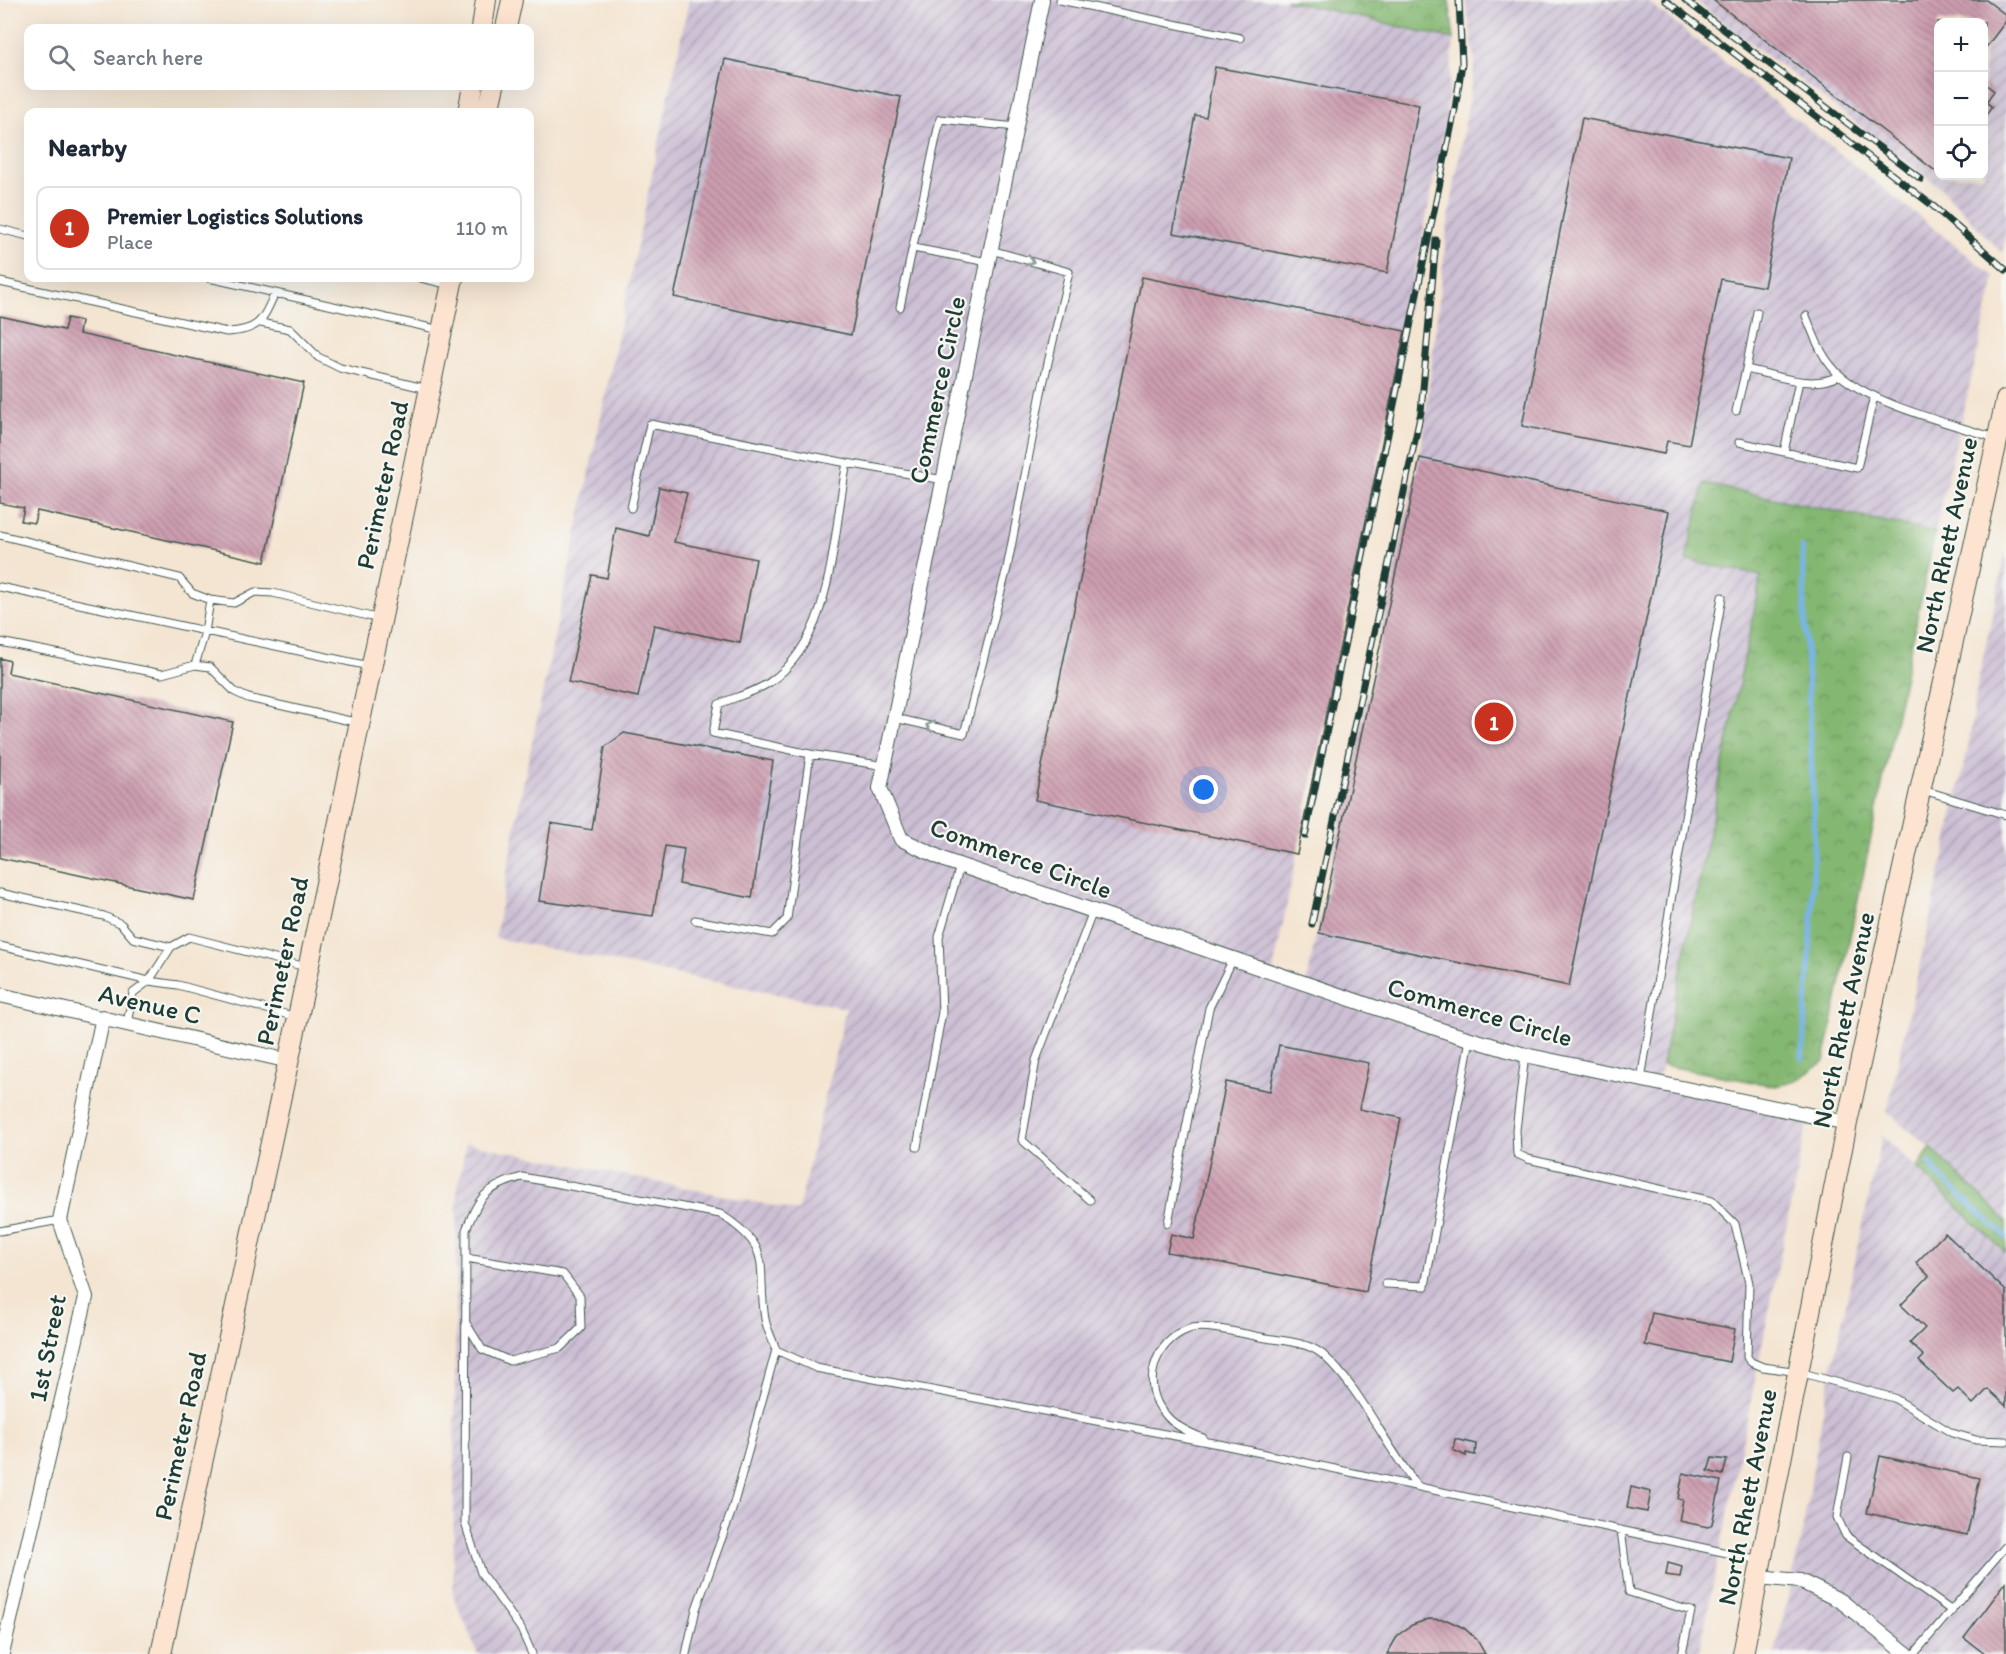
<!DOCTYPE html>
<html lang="en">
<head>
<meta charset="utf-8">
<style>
  :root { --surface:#fff; --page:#f2f2f3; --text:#1f2937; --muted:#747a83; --line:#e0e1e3; --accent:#c8321e }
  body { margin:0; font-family:Itim,sans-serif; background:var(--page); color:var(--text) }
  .controls { position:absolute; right:18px; top:18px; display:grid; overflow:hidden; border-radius:12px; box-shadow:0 6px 24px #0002 }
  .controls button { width:54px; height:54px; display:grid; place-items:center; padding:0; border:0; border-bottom:2px solid var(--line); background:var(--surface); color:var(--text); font:30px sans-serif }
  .you { position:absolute; left:1204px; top:790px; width:21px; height:21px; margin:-15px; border:4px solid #fff; border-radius:50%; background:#1a73e8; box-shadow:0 0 0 9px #1a73e833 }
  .badge { display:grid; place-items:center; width:39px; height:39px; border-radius:50%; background:var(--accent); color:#fff; font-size:20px; font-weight:700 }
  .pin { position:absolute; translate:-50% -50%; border:3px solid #fff; box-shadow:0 2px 6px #0006 }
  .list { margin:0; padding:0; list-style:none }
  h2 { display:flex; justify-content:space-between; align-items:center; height:78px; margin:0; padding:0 24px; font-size:26px }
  h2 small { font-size:20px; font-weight:400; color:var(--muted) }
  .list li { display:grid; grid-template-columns:39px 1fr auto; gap:18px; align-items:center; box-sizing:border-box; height:84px; margin:0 12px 12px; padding:0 12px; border:2px solid var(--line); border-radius:12px }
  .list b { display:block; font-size:22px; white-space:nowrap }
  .list p { margin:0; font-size:20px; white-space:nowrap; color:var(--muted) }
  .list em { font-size:20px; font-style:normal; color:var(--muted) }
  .icon { flex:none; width:33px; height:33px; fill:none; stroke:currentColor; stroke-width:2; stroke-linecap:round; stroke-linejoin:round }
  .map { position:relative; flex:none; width:2006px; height:1654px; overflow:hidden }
  .search { position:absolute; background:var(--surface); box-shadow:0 6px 24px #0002; left:24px; top:24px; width:510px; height:66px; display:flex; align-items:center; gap:15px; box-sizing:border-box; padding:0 21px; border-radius:12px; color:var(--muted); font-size:22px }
  .panel { position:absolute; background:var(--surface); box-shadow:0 6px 24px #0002; left:24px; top:108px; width:510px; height:174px; border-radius:12px }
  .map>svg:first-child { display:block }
  .industrial { fill:url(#industrial-furrows); fill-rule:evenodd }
  .forest { fill:url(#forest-crowns); stroke:#527a53; stroke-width:1.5 }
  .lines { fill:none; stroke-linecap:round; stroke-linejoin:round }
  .stream { stroke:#79b5eb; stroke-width:5 }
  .building { fill:url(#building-back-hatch) }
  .lane-casing { stroke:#3f564c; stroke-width:9 }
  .street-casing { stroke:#3f564c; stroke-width:16 }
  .secondary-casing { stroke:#3f564c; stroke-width:22 }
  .lane { stroke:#fff; stroke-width:7 }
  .street { stroke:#fff; stroke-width:14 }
  .secondary { stroke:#fde4d1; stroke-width:20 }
  .rail-casing { stroke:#1f3d34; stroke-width:7 }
  .rail { stroke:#f6f6f2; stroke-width:4.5; stroke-dasharray:14; stroke-linecap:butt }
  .oneway { stroke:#8f9e9a }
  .labels { text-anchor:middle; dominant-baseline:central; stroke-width:4.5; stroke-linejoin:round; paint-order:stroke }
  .street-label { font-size:26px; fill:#1f3d34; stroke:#f6f6f2 }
</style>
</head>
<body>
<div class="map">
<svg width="2006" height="1654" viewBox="0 0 2006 1654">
  <defs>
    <pattern id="industrial-furrows" width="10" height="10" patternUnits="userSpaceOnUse" patternTransform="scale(1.5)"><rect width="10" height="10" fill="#ccbfd4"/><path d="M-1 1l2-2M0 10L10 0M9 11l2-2" fill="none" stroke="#a59cad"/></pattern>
    <pattern id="forest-crowns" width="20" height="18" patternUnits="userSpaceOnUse" patternTransform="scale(1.5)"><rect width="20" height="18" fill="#84b772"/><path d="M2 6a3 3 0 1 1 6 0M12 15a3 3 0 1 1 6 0" fill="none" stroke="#6b965e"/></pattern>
    <pattern id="building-back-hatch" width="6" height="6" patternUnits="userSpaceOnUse" patternTransform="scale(1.5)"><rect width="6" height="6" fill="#cd9eb0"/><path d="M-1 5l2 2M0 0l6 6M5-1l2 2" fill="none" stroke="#a68290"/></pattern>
  </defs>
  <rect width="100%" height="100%" fill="#f6f6f2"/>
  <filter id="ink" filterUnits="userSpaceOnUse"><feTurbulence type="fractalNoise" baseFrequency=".0167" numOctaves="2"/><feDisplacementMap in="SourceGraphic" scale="12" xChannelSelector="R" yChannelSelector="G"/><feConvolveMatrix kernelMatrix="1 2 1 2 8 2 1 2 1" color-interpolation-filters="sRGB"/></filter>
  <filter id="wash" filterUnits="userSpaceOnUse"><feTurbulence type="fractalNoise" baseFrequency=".008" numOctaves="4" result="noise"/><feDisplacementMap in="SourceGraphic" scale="24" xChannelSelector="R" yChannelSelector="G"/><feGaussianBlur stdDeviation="1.35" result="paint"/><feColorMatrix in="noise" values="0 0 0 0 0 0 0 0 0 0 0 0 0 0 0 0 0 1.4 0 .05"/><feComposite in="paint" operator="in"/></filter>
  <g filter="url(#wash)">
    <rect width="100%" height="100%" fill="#f4e5d2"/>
    <!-- industrial -->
    <path class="industrial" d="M689,0H1285L1454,39L1446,120L1273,972L1306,983L1423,437L1447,230L1475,62L1466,0H1646L1995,277L1935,532L1704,484L1686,559L1761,576L1658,1083L1809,1115L1699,1654H478L453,1595L457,1192L466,1143L798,1211L846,1008L495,938L522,790Z
      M1694,0H2006V231L2002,253L1939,186ZM1938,22H1984V176H1938Z
      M2006,551V1221L1931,1148L1887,1112L1969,743L1977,686Z
      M1882,1135L2006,1253V1654H1775L1802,1533L1823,1411Z"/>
    <!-- forest -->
    <path class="forest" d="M1285,0H1449L1454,39Z
      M1704,484L1935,532L1824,1061L1796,1081L1775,1086L1662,1065L1761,576L1686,560Z
      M1931,1148L2006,1221V1253L1917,1168Z"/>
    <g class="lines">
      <!-- stream -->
      <path class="stream" d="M1802,547L1814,820L1812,924L1802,1059
        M1930,1163L1938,1175L2006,1237"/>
    </g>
    <g id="blocks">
      <!-- building -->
      <path class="building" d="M1713,0H1986L2006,15V21L1984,50V22H1938V173Z
        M725,59L901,97L851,335L674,297Z
        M1215,67L1419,105L1387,273L1173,233L1195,115L1206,117Z
        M1984,83L1994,91L1986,102L1992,107L1984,118Z
        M1582,118L1789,158L1764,287L1721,279L1689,445L1667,441L1664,454L1522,426Z
        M1142,277L1405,331L1297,854L1035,800Z
        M0,316L64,330L67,318L81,321L79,334L304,383L265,562L37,511L34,523L21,521L24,508L0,503Z
        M1420,458L1669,511L1569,986L1319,933Z
        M659,487L687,493L674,542L756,559L740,643L654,625L638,697L568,682L592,575L607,578L616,528L649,536Z
        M0,658L10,661L8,673L233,722L194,900L0,858Z
        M624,733L773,761L752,898L679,884L684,849L665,846L653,916L539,901L551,823L592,830L605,747Z
        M1279,1045L1369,1063L1359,1109L1401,1118L1366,1292L1167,1252L1171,1234L1194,1239L1226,1082L1270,1091Z
        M1945,1233L2006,1291V1406L1988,1389L1973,1404L1958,1389L1953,1393L1919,1361L1924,1356L1910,1343L1925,1328L1901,1305L1929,1276L1916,1263Z
        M1652,1313L1735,1329L1729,1362L1645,1345Z
        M1455,1439L1476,1444L1475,1455L1466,1453V1456L1453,1450Z
        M1880,1456L1980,1478L1967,1535L1867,1513Z
        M1712,1458L1727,1460L1723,1475L1708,1471Z
        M1683,1473L1721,1481L1712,1524L1708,1527L1679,1521L1683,1500L1678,1499Z
        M1631,1487L1651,1492L1647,1512L1627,1508Z
        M1668,1563L1682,1567L1680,1577L1666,1575Z
        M2006,1582V1654H1985L1964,1638Z
        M1429,1619L1447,1620L1464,1628L1477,1640L1485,1654H1387L1398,1635L1412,1625Z"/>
    </g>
  </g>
  <g filter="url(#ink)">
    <use href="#blocks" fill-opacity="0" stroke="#3f564c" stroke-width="1.5"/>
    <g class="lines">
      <defs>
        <path id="lane" d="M1060,0L1240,38
          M0,229L28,236
          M913,248L988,262
          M209,278L440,330
          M421,278L451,285
          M0,282L227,332C260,330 262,321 275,293
          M900,307L940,119L1016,127
          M1757,312L1746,369C1776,375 1812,391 1840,375
          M1806,316C1815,338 1822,360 1841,376C1877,406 1949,423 1995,438
          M261,323L290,329L318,357L340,368L428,389
          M1736,411L1746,369
          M1739,442L1857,468L1874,396
          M1784,452L1799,381
          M631,508L650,424L847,463
          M0,535L179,578L192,593L210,600L234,603L255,592L273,593L380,619
          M0,587L369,666
          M0,642L162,674L195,665L210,667L235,692L248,698L359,723
          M195,665L205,632L210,600
          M895,718L964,734L1007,568L1041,393L1069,272L991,250
          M810,754L713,733L719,704C735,697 756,692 770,682C835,637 832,534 847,463L944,480
          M1923,790L2006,815
          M0,893L104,916L121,924L133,938L171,947
          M695,920L772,934L787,919L810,754L885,766
          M0,946L149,981L171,947L189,937L306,967
          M127,1023L133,993L149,981L178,985L296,1017
          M1525,1055L1516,1130L1517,1154L1528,1159L1712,1201L1735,1224L1749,1283L1747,1357L1751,1362L1763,1367L1799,1372L1894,1398L1952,1433L1976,1440L2006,1441
          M1641,1079L1722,597
          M917,1147L942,1012L939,937L960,866
          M1090,1200L1022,1140L1036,1060L1093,911
          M1168,1223L1209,1008L1233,959
          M0,1231L60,1220
          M466,1258L563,1274L580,1296L581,1328L560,1348L510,1361L482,1349L466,1323
          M1385,1284L1425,1286L1470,1039
          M1203,1438C1190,1433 1174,1426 1165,1414C1140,1386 1154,1341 1189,1329C1206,1323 1247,1335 1266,1338C1284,1341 1307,1342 1322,1354C1360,1387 1384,1444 1416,1484
          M1214,1443L1760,1560
          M1848,1457L1837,1517L1846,1536L1952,1611
          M1621,1530L1629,1592L1691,1611L1682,1654
          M532,1654L521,1629L481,1573L465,1523L466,1230C479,1196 486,1187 522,1177L720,1214C776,1250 756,1263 765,1319C767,1330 773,1340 776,1350L816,1368L1218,1444
          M686,1654L696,1609L732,1510L776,1350
          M1914,1654L2006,1546"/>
        <path id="street" d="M1042,0L880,788L901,839L947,861L1450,1033L1525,1055L1847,1123
          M0,995L289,1061
          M1759,1577L1800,1581L1841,1601L1907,1654
          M2,1654L86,1297L60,1220L103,1017"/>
        <path id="secondary" d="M482,28L486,0
          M506,28L512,0
          M468,112L473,86
          M488,112L494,86
          M161,1654L298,1017L453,278
          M1743,1654L1847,1123L2006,400"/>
      </defs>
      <!-- lane casing -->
      <use href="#lane" class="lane-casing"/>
      <!-- street casing -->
      <use href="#street" class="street-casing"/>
      <!-- secondary casing -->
      <use href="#secondary" class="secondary-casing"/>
      <!-- lane -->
      <use href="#lane" class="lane"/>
      <!-- street -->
      <use href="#street" class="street"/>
      <!-- secondary -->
      <use href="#secondary" class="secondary"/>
      <defs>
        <path id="rail" d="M1665,0L1933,206L2006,270
          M1685,0L1921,179
          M1305,836L1455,109L1462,64L1459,0
          M1312,924L1421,412L1436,240"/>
      </defs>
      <!-- rail casing -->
      <use href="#rail" class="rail-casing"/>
      <!-- rail -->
      <use href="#rail" class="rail"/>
    </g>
    <!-- one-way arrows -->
    <defs><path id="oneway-chevron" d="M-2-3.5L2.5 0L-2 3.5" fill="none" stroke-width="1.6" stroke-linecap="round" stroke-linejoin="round" transform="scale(1.5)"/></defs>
    <g class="oneway">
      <use href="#oneway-chevron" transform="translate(1030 261) rotate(16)"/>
      <use href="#oneway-chevron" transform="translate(930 726) rotate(-167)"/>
    </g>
  </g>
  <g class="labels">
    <!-- street labels -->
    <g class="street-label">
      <text transform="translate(937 390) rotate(-78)">Commerce Circle</text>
      <text transform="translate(382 485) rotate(-78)">Perimeter Road</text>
      <text transform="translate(1946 545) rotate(-78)">North Rhett Avenue</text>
      <text transform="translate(1021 858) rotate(20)">Commerce Circle</text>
      <text transform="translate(282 961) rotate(-78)">Perimeter Road</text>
      <text transform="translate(150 1004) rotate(13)">Avenue C</text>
      <text transform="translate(1480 1012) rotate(16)">Commerce Circle</text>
      <text transform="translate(1843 1020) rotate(-78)">North Rhett Avenue</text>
      <text transform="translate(47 1348) rotate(-79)">1st Street</text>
      <text transform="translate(180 1436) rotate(-78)">Perimeter Road</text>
      <text transform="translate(1747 1497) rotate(-79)">North Rhett Avenue</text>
    </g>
  </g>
</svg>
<div class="controls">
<button>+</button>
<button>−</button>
<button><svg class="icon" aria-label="locate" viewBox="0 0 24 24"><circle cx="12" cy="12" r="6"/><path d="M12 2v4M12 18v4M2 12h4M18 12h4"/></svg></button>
</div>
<div class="you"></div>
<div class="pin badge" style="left:1494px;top:722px">1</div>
<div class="search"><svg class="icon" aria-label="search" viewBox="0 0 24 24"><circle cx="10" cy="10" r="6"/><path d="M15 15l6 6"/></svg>Search here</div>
<section class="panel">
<h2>Nearby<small></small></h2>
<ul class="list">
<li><span class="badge">1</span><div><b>Premier Logistics Solutions</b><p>Place</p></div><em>110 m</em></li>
</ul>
</section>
</div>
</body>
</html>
